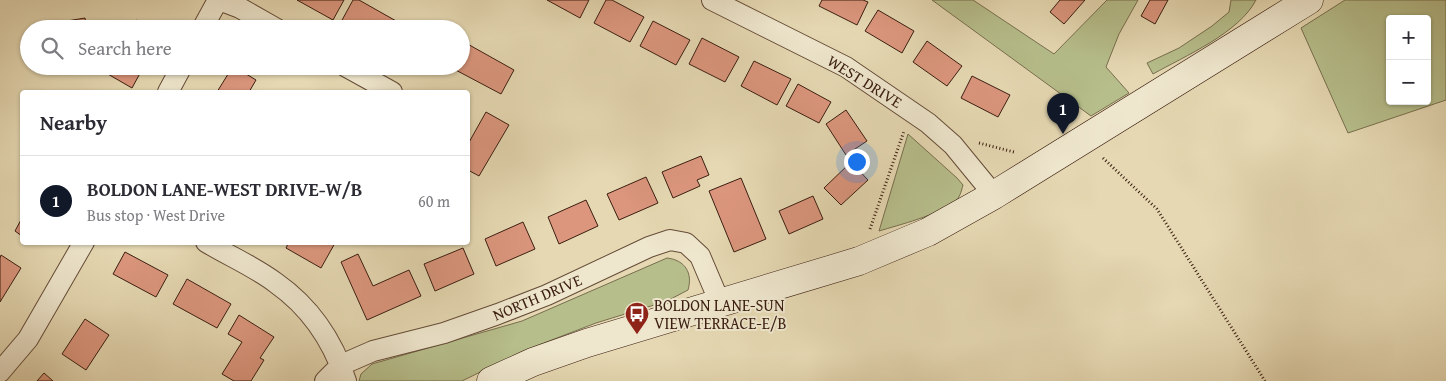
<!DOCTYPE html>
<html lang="en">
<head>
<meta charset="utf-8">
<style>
  :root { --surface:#fff; --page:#f7f7f7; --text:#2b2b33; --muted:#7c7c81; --line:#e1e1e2; --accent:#111827 }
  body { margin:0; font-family:"Gentium Book Plus",serif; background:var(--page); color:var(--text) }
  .controls { position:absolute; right:15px; top:15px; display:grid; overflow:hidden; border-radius:5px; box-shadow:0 1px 4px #0004 }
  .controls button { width:45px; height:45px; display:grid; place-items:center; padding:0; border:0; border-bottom:1px solid var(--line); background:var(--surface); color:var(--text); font:25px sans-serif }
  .you { position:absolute; left:856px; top:161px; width:18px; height:18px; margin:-12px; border:4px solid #fff; border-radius:50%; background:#1a73e8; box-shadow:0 0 0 8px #1a73e833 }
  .badge { display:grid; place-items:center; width:32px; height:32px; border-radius:50%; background:var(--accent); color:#fff; font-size:16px; font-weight:700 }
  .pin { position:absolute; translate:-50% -41px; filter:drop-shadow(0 1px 2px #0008) }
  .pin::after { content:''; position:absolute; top:26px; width:18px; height:15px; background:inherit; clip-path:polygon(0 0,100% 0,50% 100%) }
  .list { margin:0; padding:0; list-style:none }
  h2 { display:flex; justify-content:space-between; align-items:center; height:65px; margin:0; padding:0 20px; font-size:21px }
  h2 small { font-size:16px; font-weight:400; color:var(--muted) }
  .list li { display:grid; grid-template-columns:32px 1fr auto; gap:15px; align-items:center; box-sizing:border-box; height:90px; padding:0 20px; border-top:1px solid var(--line) }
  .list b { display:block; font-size:19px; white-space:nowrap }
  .list p { margin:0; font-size:16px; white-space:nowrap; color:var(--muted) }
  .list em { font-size:16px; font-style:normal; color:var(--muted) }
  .icon { flex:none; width:28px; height:28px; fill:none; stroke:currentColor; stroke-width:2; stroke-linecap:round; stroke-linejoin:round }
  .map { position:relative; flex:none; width:1446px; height:381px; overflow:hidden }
  .search { position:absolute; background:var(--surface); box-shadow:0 1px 4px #0004; left:20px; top:20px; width:450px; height:55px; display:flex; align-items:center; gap:12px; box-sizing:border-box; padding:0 18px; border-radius:28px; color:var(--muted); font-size:19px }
  .panel { position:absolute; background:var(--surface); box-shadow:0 1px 4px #0004; left:20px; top:90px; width:450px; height:155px; border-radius:5px }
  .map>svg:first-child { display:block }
  .green { fill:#b6be8b; stroke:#786e4e; fill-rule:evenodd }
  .building { fill:#db967d; stroke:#3a1d10 }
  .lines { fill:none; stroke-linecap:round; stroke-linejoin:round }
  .street-casing { stroke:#654c38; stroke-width:22 }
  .secondary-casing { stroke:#3a1d10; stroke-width:29 }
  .path { stroke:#3a1d10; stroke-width:3; stroke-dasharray:1 2.5; stroke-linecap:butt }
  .street { stroke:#eee6cd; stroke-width:20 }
  .secondary { stroke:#eee6cd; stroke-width:28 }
  .labels { text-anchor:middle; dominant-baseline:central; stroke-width:4; stroke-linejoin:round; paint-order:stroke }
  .street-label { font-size:16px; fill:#3a1d10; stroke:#eee6cd }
  .poi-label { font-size:16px; fill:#3a1d10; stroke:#eee6cd; text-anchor:start }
</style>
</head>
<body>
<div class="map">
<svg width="1446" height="381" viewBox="0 0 1446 381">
  <rect width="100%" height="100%" fill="#e5d8b2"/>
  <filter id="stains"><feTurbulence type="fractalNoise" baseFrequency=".004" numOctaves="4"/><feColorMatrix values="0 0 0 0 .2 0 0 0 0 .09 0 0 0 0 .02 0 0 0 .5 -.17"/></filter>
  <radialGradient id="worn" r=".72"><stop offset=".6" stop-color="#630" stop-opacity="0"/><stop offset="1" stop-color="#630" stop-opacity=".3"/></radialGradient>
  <!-- green -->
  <path class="green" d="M932,0H973L1054,54L1107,0H1138L1119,34L1106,67L1129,93L1091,116Z
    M1231,0H1256C1239,33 1185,56 1153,74L1147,63L1179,48L1212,26L1229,12Z
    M1345,0H1446V100L1348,133L1301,28ZM1390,19H1427V101H1390Z
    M908,134L957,178L963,185C961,192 960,198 954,202C938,215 899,225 879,231Z
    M667,258C685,260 693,273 688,290L667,301L596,323L523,351L462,381H359L361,374L372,364L522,321Z"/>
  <!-- building -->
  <path class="building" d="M297,0H344L333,20Z
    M353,0H359L405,26L403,29H352L341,22Z
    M547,0H589L580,18Z
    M606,0H612L644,17L630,42L594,23Z
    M822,0H863L868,2L857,25L819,6Z
    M1060,0H1085L1064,24L1050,12Z
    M1150,0H1168L1155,24L1141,16Z
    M878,10L914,31L902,53L865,31Z
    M85,18L87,29H32L31,27Z
    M136,20L152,29H131Z
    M653,21L690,40L676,65L640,46Z
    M702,38L739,57L725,82L689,64Z
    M927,41L962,66L947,86L913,62Z
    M464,42L514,70L501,94L450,67L461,66V46Z
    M754,61L791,79L777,105L741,86Z
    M110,66H144L132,88L106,73Z
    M233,66L256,80L249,92H217Z
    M972,76L1010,95L998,117L961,98Z
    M798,84L831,102L819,123L786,106Z
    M846,110L867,141L846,155L826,124Z
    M486,112L509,125L479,176L468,170V144Z
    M701,156L709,175L697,180L700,186L673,198L662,172Z
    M851,162L868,180L841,205L824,188Z
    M646,177L658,203L619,220L607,194Z
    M741,178L766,239L734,252L709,191Z
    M813,196L823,219L789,234L779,211Z
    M586,200L598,226L559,244L548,217Z
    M22,218V236L15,231Z
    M523,222L535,249L496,266L485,239Z
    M289,242H334L335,243L321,268L286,248Z
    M463,248L474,274L435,291L424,264Z
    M125,252L168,275L156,297L113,274Z
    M358,254L373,286L409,270L421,296L367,320L341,262Z
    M1,255L21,268L0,302V258Z
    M187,279L231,304L217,328L173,304Z
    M239,315L274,337L260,358L264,360L251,381H234L222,374L242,342L228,334Z
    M85,319L109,335L86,370L62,354Z
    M44,373L53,381H37Z"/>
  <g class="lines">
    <defs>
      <path id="street" d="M219,0L240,8L277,29
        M712,0L846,67L928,123L953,145L994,195
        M202,29L218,0
        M345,66L392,92
        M168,92L182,66
        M206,242C229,256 255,267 276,283C310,307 333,341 346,381
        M0,372L28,339L84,242
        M325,381L341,365L373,351L444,333L498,314L547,295L649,247L670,240L686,243L700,256L720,303"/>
      <path id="secondary" d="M491,381L533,362L587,343L859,261L928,232L994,195L1309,0"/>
    </defs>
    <!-- street casing -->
    <use href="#street" class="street-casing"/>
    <!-- secondary casing -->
    <use href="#secondary" class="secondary-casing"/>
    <!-- path -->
    <path class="path" d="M979,143L1014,152
      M1103,158L1157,209L1265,381
      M870,229L904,131"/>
    <!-- street -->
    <use href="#street" class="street"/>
    <!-- secondary -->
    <use href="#secondary" class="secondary"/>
  </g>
  <!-- icons -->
  <defs>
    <symbol id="bus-pin" viewBox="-11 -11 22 30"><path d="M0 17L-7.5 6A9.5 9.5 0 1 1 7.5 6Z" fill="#8f2418" stroke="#eee6cd"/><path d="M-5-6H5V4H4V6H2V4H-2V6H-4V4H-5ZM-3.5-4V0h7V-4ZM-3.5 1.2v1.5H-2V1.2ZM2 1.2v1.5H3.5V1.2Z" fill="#fff"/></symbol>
  </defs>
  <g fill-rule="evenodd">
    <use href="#bus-pin" x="623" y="300" width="28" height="38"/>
  </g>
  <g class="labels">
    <!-- street labels -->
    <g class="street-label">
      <text transform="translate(865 81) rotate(32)">WEST DRIVE</text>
      <text transform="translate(537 297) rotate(-23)">NORTH DRIVE</text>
    </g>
    <!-- poi labels -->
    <g class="poi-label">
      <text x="654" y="305">BOLDON LANE-SUN<tspan x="654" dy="18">VIEW TERRACE-E/B</tspan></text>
    </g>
  </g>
  <rect width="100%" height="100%" filter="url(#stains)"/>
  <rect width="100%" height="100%" fill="url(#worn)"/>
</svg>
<div class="controls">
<button>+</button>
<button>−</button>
</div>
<div class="you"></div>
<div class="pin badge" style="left:1063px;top:134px">1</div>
<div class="search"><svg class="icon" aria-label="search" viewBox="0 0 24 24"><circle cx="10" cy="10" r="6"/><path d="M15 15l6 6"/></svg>Search here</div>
<section class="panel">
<h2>Nearby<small></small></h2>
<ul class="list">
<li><span class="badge">1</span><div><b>BOLDON LANE-WEST DRIVE-W/B</b><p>Bus stop · West Drive</p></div><em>60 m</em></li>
</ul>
</section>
</div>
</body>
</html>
